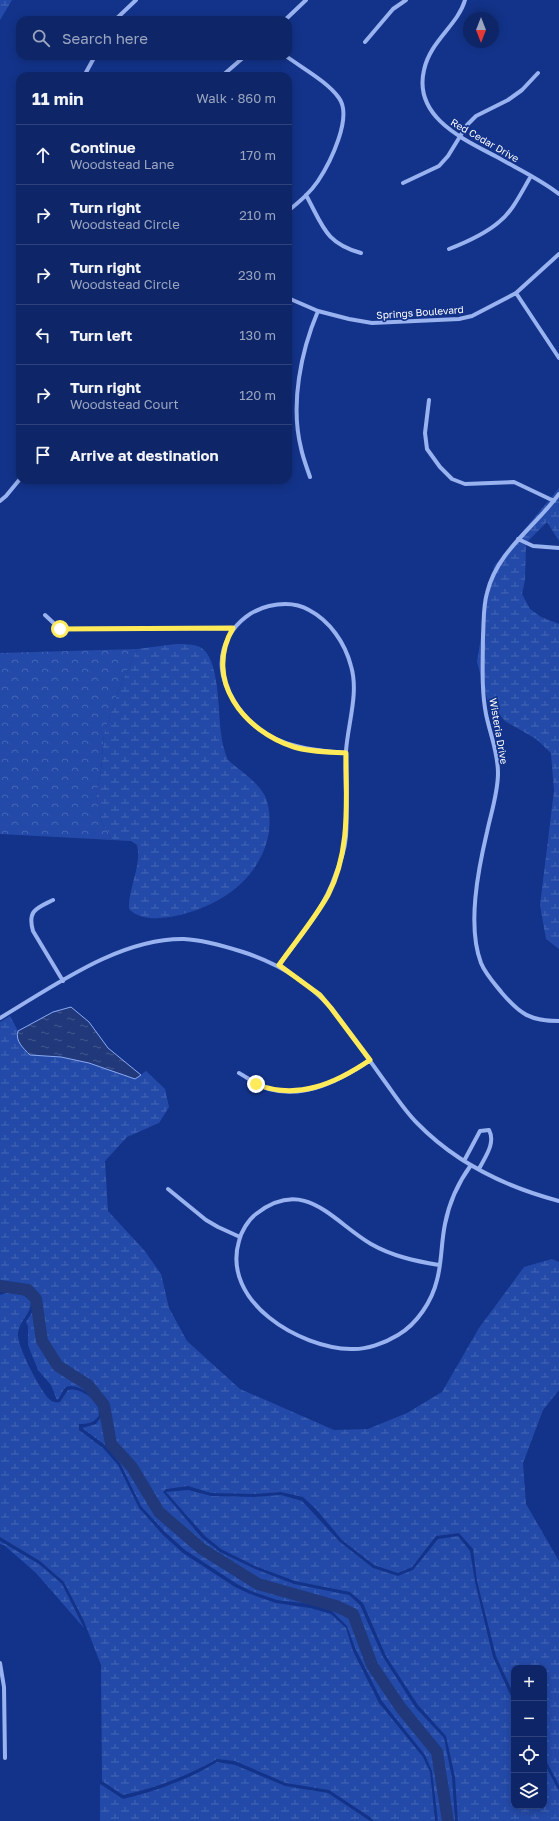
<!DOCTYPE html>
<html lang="en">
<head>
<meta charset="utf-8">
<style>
  :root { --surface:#0e2668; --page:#172e6e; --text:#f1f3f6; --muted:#9ba5c0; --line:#2e437c }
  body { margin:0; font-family:"Golos Text",sans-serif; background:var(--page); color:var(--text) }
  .controls { position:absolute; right:12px; bottom:12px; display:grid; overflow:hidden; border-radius:8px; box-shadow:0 2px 10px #0003 }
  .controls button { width:36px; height:36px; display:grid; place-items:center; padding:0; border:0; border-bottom:1px solid var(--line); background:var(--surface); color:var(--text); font:20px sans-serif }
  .compass { position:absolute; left:463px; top:12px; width:36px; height:36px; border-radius:50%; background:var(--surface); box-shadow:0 2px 10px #0003; rotate:180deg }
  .stop { position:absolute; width:12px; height:12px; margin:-9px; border:3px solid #ffeb59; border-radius:50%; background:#fff }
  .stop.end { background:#ffeb59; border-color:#fff; box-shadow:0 1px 4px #0008 }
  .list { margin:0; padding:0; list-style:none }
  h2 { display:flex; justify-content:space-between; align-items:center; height:52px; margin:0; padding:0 16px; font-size:17px }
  h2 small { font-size:13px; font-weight:400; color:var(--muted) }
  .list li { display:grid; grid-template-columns:26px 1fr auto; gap:12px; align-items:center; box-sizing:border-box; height:60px; padding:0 16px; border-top:1px solid var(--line) }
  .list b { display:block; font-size:15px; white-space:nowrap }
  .list p { margin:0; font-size:13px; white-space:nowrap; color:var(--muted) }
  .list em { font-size:13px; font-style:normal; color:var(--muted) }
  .icon { flex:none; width:22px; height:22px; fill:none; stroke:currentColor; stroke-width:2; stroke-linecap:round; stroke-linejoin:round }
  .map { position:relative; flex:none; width:559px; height:1821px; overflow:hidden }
  .search { position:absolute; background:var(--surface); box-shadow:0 2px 10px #0003; left:16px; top:16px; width:276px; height:44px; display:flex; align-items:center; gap:10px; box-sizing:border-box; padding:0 14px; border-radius:12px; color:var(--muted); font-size:15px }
  .panel { position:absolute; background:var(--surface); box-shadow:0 2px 10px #0003; left:16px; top:72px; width:276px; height:412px; border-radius:12px }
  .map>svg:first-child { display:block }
  .forest { fill:url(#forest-crowns) }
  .wetland { fill:url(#wetland-marsh) }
  .water { fill:url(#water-ripples); stroke:#8baaf4 }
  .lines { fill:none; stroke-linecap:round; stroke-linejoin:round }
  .river { stroke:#21397a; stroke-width:12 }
  .minor { stroke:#99b2f0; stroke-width:4 }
  .route { stroke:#ffeb59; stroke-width:5 }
  .labels { text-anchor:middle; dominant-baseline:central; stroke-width:3.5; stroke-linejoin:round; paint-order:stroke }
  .street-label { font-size:10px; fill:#fff; stroke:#13338a }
</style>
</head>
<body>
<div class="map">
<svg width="559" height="1821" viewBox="0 0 559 1821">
  <defs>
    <pattern id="forest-crowns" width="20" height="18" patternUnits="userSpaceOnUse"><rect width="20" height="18" fill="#244aa9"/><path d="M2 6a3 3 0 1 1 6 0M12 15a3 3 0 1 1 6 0" fill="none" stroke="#4565b6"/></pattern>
    <pattern id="wetland-marsh" width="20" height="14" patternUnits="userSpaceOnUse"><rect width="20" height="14" fill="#244aa9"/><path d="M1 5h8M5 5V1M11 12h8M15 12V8" fill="none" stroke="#4565b6"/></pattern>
    <pattern id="water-ripples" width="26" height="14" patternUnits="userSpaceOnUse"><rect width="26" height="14" fill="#21397a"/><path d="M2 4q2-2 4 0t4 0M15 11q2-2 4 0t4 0" fill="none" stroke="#42578e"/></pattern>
  </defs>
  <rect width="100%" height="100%" fill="#13338a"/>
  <!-- forest -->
  <path class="forest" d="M137,649L119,689L104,734L101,770L96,797L102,823L113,840L0,834V653Z"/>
  <!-- wetland -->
  <path class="wetland" d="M0,0H12L0,20Z
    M559,488V541L547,522L526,543L525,580L522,594L530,609L541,617L559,624V949L546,939L540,905L554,791L551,753L536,739L505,721L488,702L477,662L488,593L494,566Z
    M176,644C184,644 193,644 200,647C220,657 218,713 221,733C222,742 224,751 228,760C240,771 257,781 265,796C270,807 270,820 269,832C261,879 219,907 175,916C160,919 141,921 129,909C128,888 142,866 137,845L131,841L113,840L102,823L96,797L101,770L104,734L119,689L137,649Z
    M10,1016L18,1031L17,1034L61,1057L89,1063L135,1079L146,1071L165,1089L169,1107L159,1123L127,1137L105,1161L108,1211L144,1250L161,1274L169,1308L187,1341L240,1389L334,1430L368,1429L407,1413L442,1392L479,1328L524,1267L552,1259L559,1262V1390L543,1410L523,1463L526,1504L559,1561V1785L544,1757V1668H514V1695L496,1656L477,1581L473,1549L459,1533L436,1536L412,1567L398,1573L374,1565L342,1540L316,1509L303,1497L281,1492L254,1494L211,1493L188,1486L166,1489L163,1492L202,1538L220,1552L255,1569L294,1584L349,1595L360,1605L383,1657L415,1707L444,1738L452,1778L455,1821H438L432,1771L425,1755L382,1701L356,1650L347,1626L332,1611L311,1604L277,1600L251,1591L237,1584L185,1550L165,1532L141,1506L120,1463L105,1445L82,1428L96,1424L101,1417C101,1414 102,1408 101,1405C97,1396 75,1382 66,1387C62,1390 61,1397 57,1400L51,1385L38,1370L28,1345V1326L26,1322C28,1318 33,1312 34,1308C37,1289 12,1288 0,1292V1022Z
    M10,1292C20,1293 25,1295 31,1302C31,1314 19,1321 18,1333C16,1345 40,1390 49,1399C52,1402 56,1403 60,1402L68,1390C77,1387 94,1397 98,1406C99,1408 98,1413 99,1416C93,1423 88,1424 79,1424V1430L103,1448L118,1465L139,1508L163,1535L183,1553L235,1587L250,1594L276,1603L310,1608L331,1614L346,1628L353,1651L379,1703L423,1757L430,1772L435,1821H374L370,1817L329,1790L286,1783L235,1761L217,1759C187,1776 156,1788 123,1795L102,1781L101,1665L84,1621L64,1582L40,1561L0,1537V1295Z
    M188,1490L211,1496L254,1497L281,1495L302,1501L340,1542L373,1568L398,1576L413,1570L438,1539L458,1536L470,1551L475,1582L493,1657L514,1703V1806H544V1763L559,1791V1821H458L455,1777L446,1736L418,1705L386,1656L363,1603L350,1592L295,1581L255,1566L221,1549L205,1536L166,1492Z
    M0,1541L39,1564L62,1584L84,1628L36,1573L4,1545L0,1544Z
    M217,1762L235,1765L285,1786L328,1793L370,1821H100V1784L123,1799C156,1791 188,1780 217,1762Z"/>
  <!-- water -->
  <path class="water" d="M71,1007L89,1022L108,1048L141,1075L135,1079L89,1063L61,1057L30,1055C23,1048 15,1041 18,1031L53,1012Z"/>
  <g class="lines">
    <!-- river -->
    <path class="river" d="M0,1286L28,1290L36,1299L42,1341L58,1366L88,1385L104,1405L111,1444L132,1467L159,1512L202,1549L258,1584L336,1606L353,1614L372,1665L401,1708L437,1752L448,1821"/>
    <!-- minor -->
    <path class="minor" d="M465,0C458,25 430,41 424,70C413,117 463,139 497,157C518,169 540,179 559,194
      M115,20L136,0
      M285,20L306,0
      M365,42L393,9L406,0
      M286,56C302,68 328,82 339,98C353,117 330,163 318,181C310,193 299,202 288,211
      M84,76L95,56
      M222,76L245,56
      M403,183L439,166L448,156L467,125L476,116L508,100L522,90L538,73
      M306,195C323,226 325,243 361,253
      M449,249C467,242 485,234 499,222C513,211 522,191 531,176
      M516,293L559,358
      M288,298L318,311L349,319L372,323L459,319L472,316L516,293L559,254
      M429,400L425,433L427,449L440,467L452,479L465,484L514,482L554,501
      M310,477C307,468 303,458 301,448C290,404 301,351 318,311
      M559,494C535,527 497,551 487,593C483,607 484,621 483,635C483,661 481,688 486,714C490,734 498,752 498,773C498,793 491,813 487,832C478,870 467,926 481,963C486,975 495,984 502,993C520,1014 530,1021 559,1021
      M0,501L6,496L20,479
      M518,539L533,546L559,548
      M45,615L60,629L233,628
      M53,900C37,908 27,910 33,931L63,981
      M279,965C299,937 324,909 335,876C340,863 345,850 346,836C348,808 344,779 346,751C348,723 359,693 351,666C345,643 330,621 309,610C297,603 282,603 269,606C235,614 212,650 226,685C229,694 234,701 239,709C265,745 305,750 346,753
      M0,1018C54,986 119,938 184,939C204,940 224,946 243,952C278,963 306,980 331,1008C349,1032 366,1055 383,1079C394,1094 404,1110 417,1123C455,1162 506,1187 559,1201
      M239,1073C248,1078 258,1086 269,1089C305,1099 341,1080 370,1060
      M464,1161L480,1131L489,1130C496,1143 485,1157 479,1169
      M168,1189L206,1220L218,1227L240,1237
      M439,1265C415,1261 392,1256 371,1244C332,1221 305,1176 256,1214C248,1220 241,1232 239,1241C221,1302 300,1348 351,1349C366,1350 385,1343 398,1335C417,1324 432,1301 437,1280C442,1262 441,1243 445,1224C449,1203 458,1183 471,1165
      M0,1663L4,1687L5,1758"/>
  </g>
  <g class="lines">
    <!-- route -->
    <path class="route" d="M60,629L233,628C203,680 244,731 294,747C310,752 329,752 346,753C346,801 351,851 328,895C314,920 295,942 279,965L320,995L331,1008L370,1060C336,1083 297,1101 256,1084"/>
  </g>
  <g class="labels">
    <!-- street labels -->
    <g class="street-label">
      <text transform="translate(485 140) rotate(30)">Red Cedar Drive</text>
      <text transform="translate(420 312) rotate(-4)">Springs Boulevard</text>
      <text transform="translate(499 731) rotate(80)">Wisteria Drive</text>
    </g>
  </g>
</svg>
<div class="controls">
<button>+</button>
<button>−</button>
<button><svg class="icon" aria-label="locate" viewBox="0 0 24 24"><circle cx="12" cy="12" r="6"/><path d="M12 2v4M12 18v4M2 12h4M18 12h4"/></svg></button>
<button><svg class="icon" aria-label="layers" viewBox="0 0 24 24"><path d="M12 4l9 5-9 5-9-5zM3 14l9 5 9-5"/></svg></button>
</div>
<svg class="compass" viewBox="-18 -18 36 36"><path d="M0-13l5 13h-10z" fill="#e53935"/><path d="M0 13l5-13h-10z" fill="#9ba5c0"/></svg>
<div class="stop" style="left:60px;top:629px"></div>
<div class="stop end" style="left:256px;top:1084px"></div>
<div class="search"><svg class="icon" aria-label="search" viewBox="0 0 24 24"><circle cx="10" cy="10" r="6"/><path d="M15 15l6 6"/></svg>Search here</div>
<section class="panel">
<h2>11 min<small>Walk · 860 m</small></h2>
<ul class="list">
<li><svg class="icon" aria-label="ahead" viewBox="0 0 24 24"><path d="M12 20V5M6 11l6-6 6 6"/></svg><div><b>Continue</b><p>Woodstead Lane</p></div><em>170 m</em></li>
<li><svg class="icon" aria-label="right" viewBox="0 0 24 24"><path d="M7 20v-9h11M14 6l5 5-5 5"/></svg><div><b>Turn right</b><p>Woodstead Circle</p></div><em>210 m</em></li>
<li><svg class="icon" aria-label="right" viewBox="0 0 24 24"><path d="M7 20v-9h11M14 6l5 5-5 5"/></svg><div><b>Turn right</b><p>Woodstead Circle</p></div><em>230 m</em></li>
<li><svg class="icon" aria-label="left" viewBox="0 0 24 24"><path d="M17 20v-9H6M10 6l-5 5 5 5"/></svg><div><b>Turn left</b></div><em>130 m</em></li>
<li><svg class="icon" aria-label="right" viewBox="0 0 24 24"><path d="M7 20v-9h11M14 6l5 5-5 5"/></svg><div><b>Turn right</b><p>Woodstead Court</p></div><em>120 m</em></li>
<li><svg class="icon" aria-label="arrive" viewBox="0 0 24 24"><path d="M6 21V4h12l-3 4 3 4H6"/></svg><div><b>Arrive at destination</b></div></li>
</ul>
</section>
</div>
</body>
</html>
